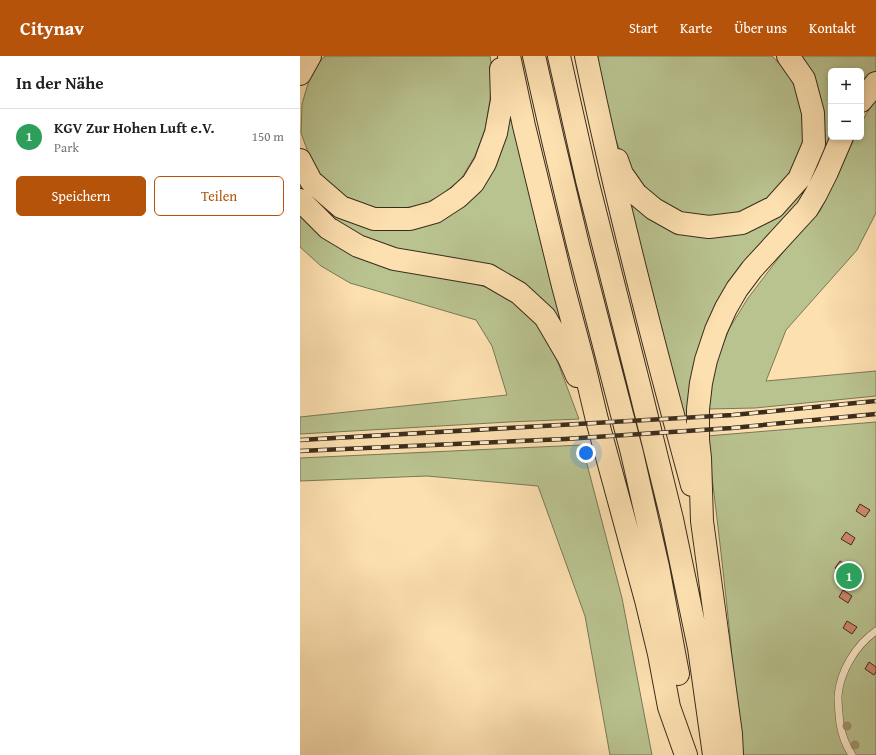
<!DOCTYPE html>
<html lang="de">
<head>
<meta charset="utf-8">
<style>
  :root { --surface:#fff; --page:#f2f2f2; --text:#222; --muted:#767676; --line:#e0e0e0; --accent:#b45309 }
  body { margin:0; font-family:"Gentium Book Plus",serif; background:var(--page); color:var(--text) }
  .controls { position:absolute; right:12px; top:12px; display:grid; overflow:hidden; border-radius:6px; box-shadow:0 2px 6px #0003 }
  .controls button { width:36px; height:36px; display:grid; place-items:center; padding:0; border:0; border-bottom:1px solid var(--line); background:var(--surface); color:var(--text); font:20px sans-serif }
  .you { position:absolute; left:286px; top:397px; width:14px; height:14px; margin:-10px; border:3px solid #fff; border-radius:50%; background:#1a73e8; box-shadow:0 0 0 6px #1a73e833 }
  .badge { display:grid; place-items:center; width:26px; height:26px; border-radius:50%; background:var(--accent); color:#fff; font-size:13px; font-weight:700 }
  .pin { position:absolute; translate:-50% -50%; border:2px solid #fff; box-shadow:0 1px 4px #0006 }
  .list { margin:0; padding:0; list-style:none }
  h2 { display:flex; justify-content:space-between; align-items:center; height:52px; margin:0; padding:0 16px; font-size:17px }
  h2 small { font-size:13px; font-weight:400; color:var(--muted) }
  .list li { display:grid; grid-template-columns:26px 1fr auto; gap:12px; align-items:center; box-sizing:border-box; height:56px; padding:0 16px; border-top:1px solid var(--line) }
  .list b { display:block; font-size:15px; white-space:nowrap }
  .list p { margin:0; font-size:13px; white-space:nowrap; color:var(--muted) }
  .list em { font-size:13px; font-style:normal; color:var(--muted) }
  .actions { display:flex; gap:8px; padding:12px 16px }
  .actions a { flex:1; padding:9px 0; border:1px solid var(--accent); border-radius:6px; text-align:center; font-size:14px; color:var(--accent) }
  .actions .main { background:var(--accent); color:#fff }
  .map { position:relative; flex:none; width:576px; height:699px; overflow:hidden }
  header { display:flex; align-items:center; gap:24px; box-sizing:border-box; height:56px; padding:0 20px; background:var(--accent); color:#fff }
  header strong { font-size:19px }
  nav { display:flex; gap:22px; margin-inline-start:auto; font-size:14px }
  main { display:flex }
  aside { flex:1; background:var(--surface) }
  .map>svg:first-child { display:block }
  .green { fill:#b9c390; stroke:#7a7856 }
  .building { fill:#d0866f; stroke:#3b2d1d }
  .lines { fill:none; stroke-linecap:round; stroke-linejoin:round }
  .lane-casing { stroke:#6c5a42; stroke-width:8 }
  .highway-casing { stroke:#3b2d1d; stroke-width:24 }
  .lane { stroke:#feebcc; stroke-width:7 }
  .highway { stroke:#fde0b0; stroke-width:22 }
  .rail-casing { stroke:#3b2d1d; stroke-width:4.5 }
  .rail { stroke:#feebcc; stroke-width:3; stroke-dasharray:9; stroke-linecap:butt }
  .tree { fill:#a3926f }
</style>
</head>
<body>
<header>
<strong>Citynav</strong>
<nav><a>Start</a><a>Karte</a><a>Über uns</a><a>Kontakt</a></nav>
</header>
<main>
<aside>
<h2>In der Nähe<small></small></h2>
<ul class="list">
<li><span class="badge" style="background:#2e9e5b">1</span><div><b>KGV Zur Hohen Luft e.V.</b><p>Park</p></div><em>150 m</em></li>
</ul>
<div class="actions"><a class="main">Speichern</a><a>Teilen</a></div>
</aside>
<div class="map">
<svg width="576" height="699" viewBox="0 0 576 699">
  <rect width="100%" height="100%" fill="#fde0b0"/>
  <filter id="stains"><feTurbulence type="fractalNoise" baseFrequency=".005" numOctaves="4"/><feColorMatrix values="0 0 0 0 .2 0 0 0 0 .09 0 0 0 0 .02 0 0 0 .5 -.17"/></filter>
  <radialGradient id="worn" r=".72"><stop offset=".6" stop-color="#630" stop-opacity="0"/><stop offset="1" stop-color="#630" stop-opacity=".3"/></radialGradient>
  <!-- green -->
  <path class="green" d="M25,0H190L192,13L190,44L185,74L175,100L161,123L140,140L121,149L98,153L74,152L48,143L28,129L12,107L1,77L2,48L12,14Z
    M296,0H472L489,18L503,49L504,81L495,110L476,136L449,154L421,161L393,160L366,150L343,132L323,102L307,62Z
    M496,0H576V20L561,37V15H531V81L514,131L433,228L392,396L326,137L411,178L510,119Z
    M576,44V157L557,194L486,274L466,325L576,315V340L455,352L409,353L410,323L429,273L448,242L487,191L520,155L555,81H561V69L566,58Z
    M208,48L263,273L245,251L103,197L44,174L0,136V122L27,151L155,154Z
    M0,160L18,177L56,200L151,221L196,234L224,252L251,288L279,363L209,366L0,378V361L207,339L192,290L176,264L50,227L21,210L0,191Z
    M576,366V699H440C433,592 420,486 407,380Z
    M282,389L322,542L352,699H310L285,560L238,430L127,420L0,425V402Z"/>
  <!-- building -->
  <path class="building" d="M560,448L570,454L565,461L556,455Z
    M546,476L555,482L551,489L541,483Z
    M540,505L549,511L545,518L535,512Z
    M543,534L552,540L548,547L539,541Z
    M547,565L557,571L552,578L543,572Z
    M569,606L576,611V616L574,619L565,613Z"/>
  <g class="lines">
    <defs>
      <path id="lane" d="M552,699C546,690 542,679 540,668C539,658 538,649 538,640C540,615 556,589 576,575"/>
      <path id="highway" d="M209,0L224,70L263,230L283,305L297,364L346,544L359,598L369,651L386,699
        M234,0L253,84L278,189L332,397L358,511L378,618
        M259,0L287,124L339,329L372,463L399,592L414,699
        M286,0C316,145 353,287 392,429
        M0,18L10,0
        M561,45L576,27
        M0,104L11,125L41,151L74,163H110L135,156L158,141L173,127L185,107L196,77L202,44L201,13
        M317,104L322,118L336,138L354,153L379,167L409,171L442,167L474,151L499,123L514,88L513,57L504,23L488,0
        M0,144L28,172L58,190L94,203L188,219L219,237L245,261L269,302L277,320
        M432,699L431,678L402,465L400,402L398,384V353L401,327L406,304L416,274L426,252L437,233L452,213L507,153L516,138L527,116L542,81"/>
    </defs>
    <!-- lane casing -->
    <use href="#lane" class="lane-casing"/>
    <!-- highway casing -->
    <use href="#highway" class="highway-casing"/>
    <!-- lane -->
    <use href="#lane" class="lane"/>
    <!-- highway -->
    <use href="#highway" class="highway"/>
    <defs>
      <path id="rail" d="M0,384L433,359L576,345
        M0,395L265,383L432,372L576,358"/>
    </defs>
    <!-- rail casing -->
    <use href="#rail" class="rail-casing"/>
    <!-- rail -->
    <use href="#rail" class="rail"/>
  </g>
  <!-- trees -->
  <g class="tree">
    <circle cx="547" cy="670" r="4.5"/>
    <circle cx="555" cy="689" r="4.5"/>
  </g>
  <rect width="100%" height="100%" filter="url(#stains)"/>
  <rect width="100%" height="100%" fill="url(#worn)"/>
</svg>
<div class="controls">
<button>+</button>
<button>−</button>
</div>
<div class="you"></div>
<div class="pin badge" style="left:549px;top:520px;background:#2e9e5b">1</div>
</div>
</main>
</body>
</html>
